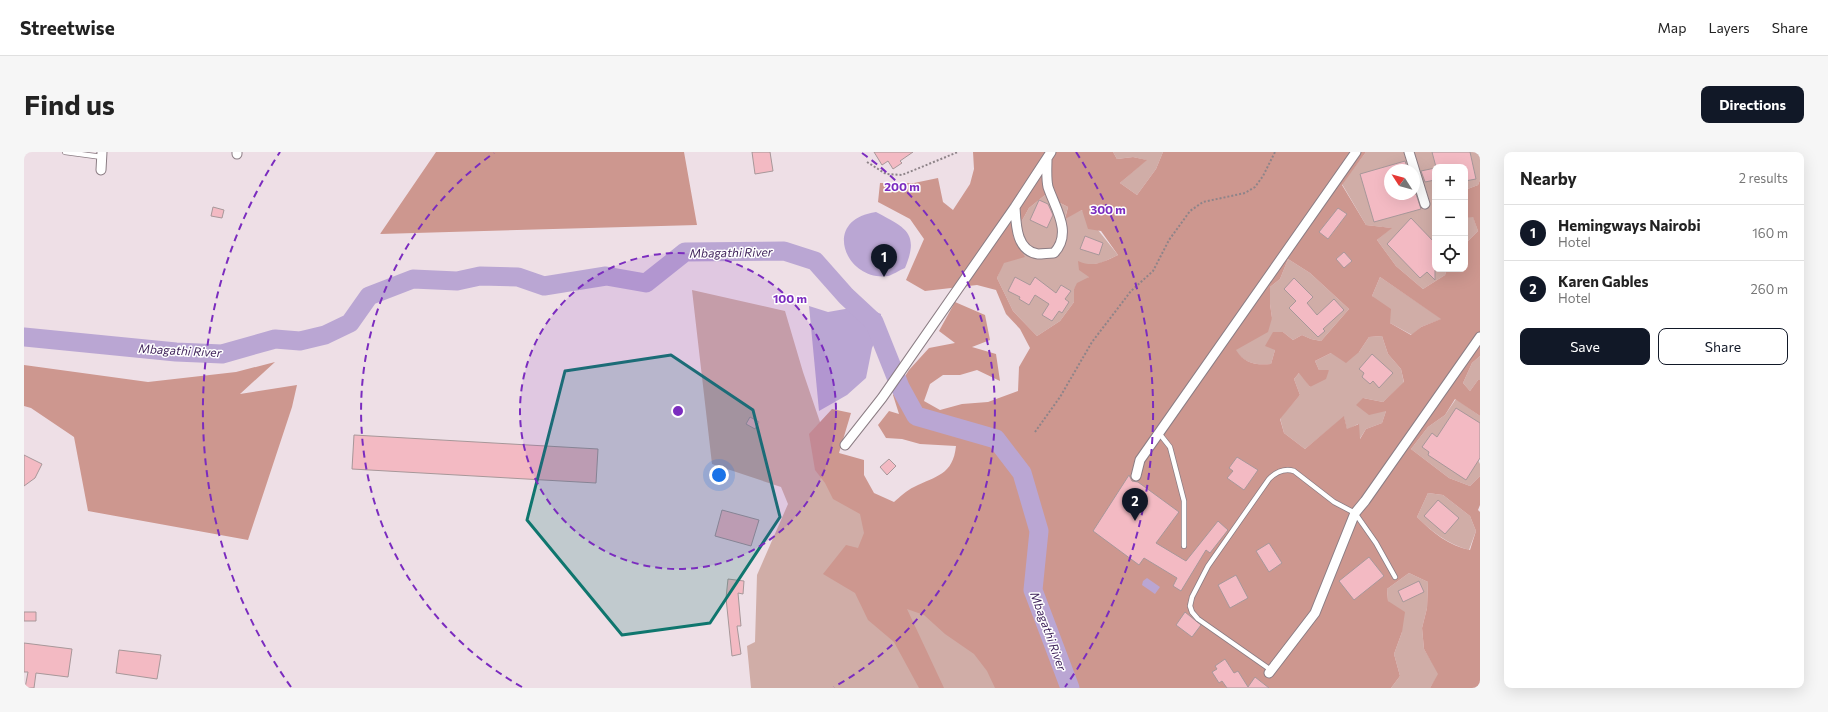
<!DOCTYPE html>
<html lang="en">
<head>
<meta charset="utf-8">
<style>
  :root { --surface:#fff; --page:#f6f6f6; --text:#222; --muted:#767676; --line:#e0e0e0; --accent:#111827 }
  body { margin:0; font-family:Commissioner,sans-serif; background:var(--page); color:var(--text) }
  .controls { position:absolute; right:12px; top:12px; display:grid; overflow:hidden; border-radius:8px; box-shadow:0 4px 16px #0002 }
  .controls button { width:36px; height:36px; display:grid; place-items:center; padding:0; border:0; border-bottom:1px solid var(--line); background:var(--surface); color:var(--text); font:20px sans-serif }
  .compass { position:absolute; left:1360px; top:12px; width:36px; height:36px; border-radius:50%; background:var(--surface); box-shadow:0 4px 16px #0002; rotate:306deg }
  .you { position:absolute; left:695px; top:323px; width:14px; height:14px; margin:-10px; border:3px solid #fff; border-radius:50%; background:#1a73e8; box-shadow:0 0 0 6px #1a73e833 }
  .badge { display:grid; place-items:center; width:26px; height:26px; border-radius:50%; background:var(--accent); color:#fff; font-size:13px; font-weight:700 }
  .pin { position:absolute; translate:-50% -33px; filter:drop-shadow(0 1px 2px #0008) }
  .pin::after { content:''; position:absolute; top:21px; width:14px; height:12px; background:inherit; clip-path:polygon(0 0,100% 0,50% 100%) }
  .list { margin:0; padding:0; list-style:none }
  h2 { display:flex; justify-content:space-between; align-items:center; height:52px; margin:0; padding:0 16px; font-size:17px }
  h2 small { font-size:13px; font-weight:400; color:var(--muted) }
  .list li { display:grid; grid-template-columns:26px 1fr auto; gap:12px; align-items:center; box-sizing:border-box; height:56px; padding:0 16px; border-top:1px solid var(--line) }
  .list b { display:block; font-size:15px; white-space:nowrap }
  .list p { margin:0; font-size:13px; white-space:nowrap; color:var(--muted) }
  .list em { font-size:13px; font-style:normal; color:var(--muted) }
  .actions { display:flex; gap:8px; padding:12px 16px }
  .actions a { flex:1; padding:9px 0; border:1px solid var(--accent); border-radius:8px; text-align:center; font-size:14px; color:var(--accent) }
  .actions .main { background:var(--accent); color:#fff }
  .icon { flex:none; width:22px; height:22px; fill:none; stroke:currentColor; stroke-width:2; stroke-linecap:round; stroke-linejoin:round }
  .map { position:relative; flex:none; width:1456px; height:536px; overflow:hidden; border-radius:8px }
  header { display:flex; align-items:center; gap:24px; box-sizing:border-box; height:56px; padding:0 20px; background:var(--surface); border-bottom:1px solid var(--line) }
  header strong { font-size:19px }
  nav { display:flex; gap:22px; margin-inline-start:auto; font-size:14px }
  .intro { display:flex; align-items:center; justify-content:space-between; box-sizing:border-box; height:96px; padding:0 24px }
  h1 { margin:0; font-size:28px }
  .button { padding:10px 18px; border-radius:8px; background:var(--accent); color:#fff; font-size:14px; font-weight:700 }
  main { display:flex; gap:24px; padding:0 24px }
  aside { flex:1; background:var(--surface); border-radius:8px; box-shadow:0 4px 16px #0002 }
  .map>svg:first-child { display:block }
  .green { fill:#d0ada7; fill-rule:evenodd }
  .forest { fill:#cd978f; fill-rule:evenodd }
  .water { fill:#baa6d3 }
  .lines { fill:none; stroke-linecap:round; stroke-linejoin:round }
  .river { stroke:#baa6d3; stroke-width:19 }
  .building { fill:#f3bac3; stroke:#a79799 }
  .service-casing { stroke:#8b7d84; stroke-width:6 }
  .minor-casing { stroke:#8b7d84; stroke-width:11 }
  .path { stroke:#8e8489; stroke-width:2; stroke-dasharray:2 2; stroke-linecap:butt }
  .service { stroke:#fff; stroke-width:4.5 }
  .minor { stroke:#fff; stroke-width:9 }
  .marked { fill:#0f766e; fill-opacity:0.2; stroke:#0f766e; stroke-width:3; stroke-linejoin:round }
  .ring { fill:none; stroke:#7b2cbf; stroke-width:2; stroke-dasharray:7 5 }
  .labels { text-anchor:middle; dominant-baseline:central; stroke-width:3; stroke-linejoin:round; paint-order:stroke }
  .water-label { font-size:12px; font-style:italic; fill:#40245b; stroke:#fff }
  .centre { fill:#7b2cbf; stroke:#fff; stroke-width:2 }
  .ring-label { font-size:12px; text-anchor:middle; font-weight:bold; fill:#7b2cbf; stroke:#fff; stroke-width:3; stroke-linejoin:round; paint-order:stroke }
</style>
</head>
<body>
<header>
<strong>Streetwise</strong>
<nav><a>Map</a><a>Layers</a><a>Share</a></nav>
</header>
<div class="intro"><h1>Find us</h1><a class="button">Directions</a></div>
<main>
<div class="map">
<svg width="1456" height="536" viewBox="0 0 1456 536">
  <rect width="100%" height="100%" fill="#eedfe6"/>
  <!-- green -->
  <path class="green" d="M1089,0H1139L1132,17L1113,43L1096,31L1122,8L1109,5L1093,7Z
    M1342,0H1456V28L1454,33L1441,38V15H1411V117H1423L1421,123L1399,137L1372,114L1353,88L1367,76L1342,73L1318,32ZM1366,18H1390V42H1366Z
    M1021,43L1044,55L1041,66L1058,58L1094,103L1077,111L1064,113L1065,125L1050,137V150L1036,169L1013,184L989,159L973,126L989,85L1005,56Z
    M1449,64L1454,79L1441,92V66Z
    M1264,107L1286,121L1325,157L1297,189L1287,187L1278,183L1269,188L1259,180L1251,198L1247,212C1231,213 1221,212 1211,198L1225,189L1248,166L1246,152V135L1256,127Z
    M1356,125L1418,167L1397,175L1388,183L1366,171L1348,144Z
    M668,138L761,159L779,220L797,273L810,327L1030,536H727L723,494L731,490L733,423L764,352L757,335L688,312Z
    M1358,184L1364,202L1377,217L1380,231L1359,250L1339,246L1362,259L1358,271L1342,277L1335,288L1334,272L1323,278L1320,265L1281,297L1260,281L1256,266L1276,243L1270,227L1276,220L1286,235L1305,218H1295L1291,209L1307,201L1335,200L1345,185Z
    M1456,204V228H1454L1446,239L1439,231L1448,211Z
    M1432,247L1456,264V302L1452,304L1456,312V324L1446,334L1425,326L1387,297L1404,275L1421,263Z
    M1404,341L1419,343L1446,364L1452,379L1445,398C1424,392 1408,380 1393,365Z
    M1385,421L1404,430L1403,456L1398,476L1400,497L1415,522L1406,536H1367L1376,524L1370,502L1378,480L1364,449L1363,437Z"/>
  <!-- forest -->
  <path class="forest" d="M412,0H660L673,73L356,82Z
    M949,0H1089L1093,7L1109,5L1123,8L1096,31L1113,43L1132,17L1139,0H1342L1318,33L1342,73L1368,76L1353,88L1372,114L1399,137L1421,123L1423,117H1441V92L1454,79L1449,65L1441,66V38L1454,33L1456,28V204L1448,211L1439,231L1446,239L1454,228H1456V264L1431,247L1421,263L1404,275L1387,297L1425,326L1446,334L1456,324V353L1454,358L1456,360V536H1406L1414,522L1400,497L1398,476L1403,456L1404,430L1385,421L1363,437L1364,449L1381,460L1378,480L1370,502L1376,524L1367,536H971L963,519L950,502L921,482L900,463L883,457L920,536H895L870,490L844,468L831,441L799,422L822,393L834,396L840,381L836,362L809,347L801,331L791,318L785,282L808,257L827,261L815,301L840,308V323L850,341L870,350C876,345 883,338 890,335C912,324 929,323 932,294L896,292L878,287L862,286L854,273L865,259L875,262L869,243L885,218L905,196L931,191L915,179L931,150L961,163L966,188L948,195L972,202L976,229L953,218L936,223H919L906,232L900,249L916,258L938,252L964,250L994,239L995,215L1006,196L996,177L982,162L972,138L953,133L901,139L882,128L900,87L886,67L854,50L856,31H890L914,26L919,50L929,58L946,32L950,17ZM1021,43L1044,55L1041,67L1058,58L1064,77L1077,79L1094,103C1079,110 1070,116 1054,109L1055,118L1065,125L1053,131L1050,137V150L1036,169L1013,184L989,159L973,126L980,111L1001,105L989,85L1005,56ZM1264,107L1286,121L1325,157L1297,189L1287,187L1278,183L1269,188L1259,180H1249L1241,194L1251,198L1247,212C1231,213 1221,212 1212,198L1244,180L1248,166L1246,152V135L1256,127ZM1356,125L1417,167L1397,175L1387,183L1366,171L1367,157L1348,144ZM1358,184L1364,202L1377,217L1380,230L1359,250L1339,246L1332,253L1345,263L1362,259L1358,271L1342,277L1336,287L1335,272L1323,277L1320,264L1281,297L1260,281L1256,267L1276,243L1270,227L1275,221L1286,235L1302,227L1305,218H1295L1291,209L1307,201L1322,211L1335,200L1345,185ZM1404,341L1419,343L1446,364L1452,379L1446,398C1425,394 1408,380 1393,365Z
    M251,210L216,242L273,233L268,255L224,388L64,359L50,285L7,256L0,254V213L124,230L212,220Z"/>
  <!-- water -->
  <path class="water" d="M852,60C881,76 896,80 881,116C875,118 869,123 864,124C822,130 796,68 852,60Z
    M785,154L804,160L838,154L857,162L854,183L848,196L842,226L823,243L795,259Z
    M1123,426L1136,435L1131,442L1118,433L1119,429Z"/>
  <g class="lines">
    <!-- river -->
    <path class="river" d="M0,185L152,200L198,202L251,187L276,189L301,183L326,171L345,144L389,127L433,129L456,124L494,125L520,134L582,124L622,131L661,100L760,99L791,109L822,144L850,170L876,235L892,264L972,287L998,321L1015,379L1009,438L1046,536"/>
  </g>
  <!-- building -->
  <path class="building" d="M728,0H746L749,19L731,22Z
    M850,0H889L876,9L878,11L869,17L864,9L858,13Z
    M1408,0H1446L1452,27L1441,29V15H1412Z
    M1381,9L1384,18H1366V42H1392L1397,57L1350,70L1336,22Z
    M1411,16V28L1401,30L1397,19Z
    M1015,48L1024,52L1029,63L1023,76L1006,68Z
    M189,55L200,58L198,66L187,64Z
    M1314,56L1323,62L1304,87L1295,80Z
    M1387,66L1411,91V128L1403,120L1396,126L1363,92Z
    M1061,84L1079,91L1075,103L1056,97Z
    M1320,100L1328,109L1320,116L1312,107Z
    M991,125L1006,133L1011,125L1032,141L1037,133L1047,139L1041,147L1045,150L1038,161L1035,159L1028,169L1018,163L1025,152L1011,143L1005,153L995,147L996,145L984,139Z
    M1270,126L1289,145L1283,151L1293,163L1310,147L1320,158L1299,177L1301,179L1294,185L1265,156L1272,149L1260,137Z
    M1348,202L1369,221L1355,236L1349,229L1346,232L1338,225L1340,221L1335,217Z
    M1432,256L1456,271V306L1442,328L1404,303L1405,300L1398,295L1408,281L1413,285Z
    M726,265L735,270L731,277L722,272Z
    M330,283L574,297L572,331L328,317Z
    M0,303L18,312L11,326L0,334Z
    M1213,305L1234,318L1220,338L1203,326L1209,319L1205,316Z
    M865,307L872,314L863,323L856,315Z
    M1105,323L1108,329L1114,330L1155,360L1132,391L1162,409L1194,369L1204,378L1186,401L1182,398L1157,439L1149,434L1153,426L1120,406L1115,413L1069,379Z
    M1414,348L1435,366L1421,382L1400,364Z
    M698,358L735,368L727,394L691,384Z
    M1245,391L1258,411L1245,420L1232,399Z
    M1345,405L1360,424L1330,448L1315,429Z
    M1212,423L1224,446L1206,456L1194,433Z
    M704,427L720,429L719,442L714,441L717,474H713L717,502L708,504L702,446Z
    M1395,429L1400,440L1379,450L1374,439Z
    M0,460H12V469H0Z
    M1161,460L1177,473L1168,485L1152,473Z
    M0,491L48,497L44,525L12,521L10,536H1L4,520H0Z
    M95,498L137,503L133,527L92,521Z
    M1201,507L1210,521L1214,519L1224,535L1231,525L1245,536H1203L1198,529L1195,531L1188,520L1193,517L1191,514Z"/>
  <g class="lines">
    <defs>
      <path id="service" d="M41,0L78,5
        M1135,281L1146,295L1160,349V394
        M1245,518L1244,516L1174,467L1168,460L1166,454L1168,445L1184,414L1245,327C1252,320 1260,316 1270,319L1310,350L1331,361L1352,391L1371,425"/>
      <path id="minor" d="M213,0V2
        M1385,0L1401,52
        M77,18L78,0
        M991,55C992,72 992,99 1014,102C1019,102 1025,101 1030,101C1049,81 1031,56 1024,35C1022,26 1023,15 1023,7
        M821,293L858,246L991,55L1027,0
        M1112,324L1116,308L1332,0
        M1245,521L1291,461L1331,361L1341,349L1456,185"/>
    </defs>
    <!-- service casing -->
    <use href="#service" class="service-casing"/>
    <!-- minor casing -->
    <use href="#minor" class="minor-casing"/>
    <!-- path -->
    <path class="path" d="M843,10L862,22L878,23L934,0
      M1011,280L1036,245L1068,190L1107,139L1129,119L1145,88L1166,59L1179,50L1221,41L1231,35L1239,24L1251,0"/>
    <!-- service -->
    <use href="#service" class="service"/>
    <!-- minor -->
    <use href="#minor" class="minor"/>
  </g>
  <!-- marked area -->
  <path class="marked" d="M647,203L729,258L756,365L686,471L598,483L503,368L541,219Z"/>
  <!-- distance rings -->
  <circle cx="654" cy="259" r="158" fill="#7b2cbf" fill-opacity=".12"/>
  <g class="ring">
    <circle cx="654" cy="259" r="158"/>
    <path d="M498 535A317 317 0 0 1 470 1M838 1A317 317 0 0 1 810 535"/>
    <path d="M267 535A475 475 0 0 1 256 0M1052 0A475 475 0 0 1 1041 535"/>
  </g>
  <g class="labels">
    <!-- water labels -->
    <g class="water-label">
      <text transform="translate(707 100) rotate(-1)">Mbagathi River</text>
      <text transform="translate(156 198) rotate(3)">Mbagathi River</text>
      <text transform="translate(1025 479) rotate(70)">Mbagathi River</text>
    </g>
  </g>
  <circle cx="654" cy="259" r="6" class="centre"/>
  <g class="ring-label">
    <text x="878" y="39">200 m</text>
    <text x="1084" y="62">300 m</text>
    <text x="766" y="151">100 m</text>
  </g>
</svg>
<div class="controls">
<button>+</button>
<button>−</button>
<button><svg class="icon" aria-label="locate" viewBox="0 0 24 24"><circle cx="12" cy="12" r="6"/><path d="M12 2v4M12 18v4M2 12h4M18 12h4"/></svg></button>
</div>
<svg class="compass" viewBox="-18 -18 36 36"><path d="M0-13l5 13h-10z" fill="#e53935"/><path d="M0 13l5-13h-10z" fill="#767676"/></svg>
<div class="you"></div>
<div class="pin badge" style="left:860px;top:125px">1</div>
<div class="pin badge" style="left:1111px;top:369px">2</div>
</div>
<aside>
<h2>Nearby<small>2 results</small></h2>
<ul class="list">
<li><span class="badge">1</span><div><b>Hemingways Nairobi</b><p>Hotel</p></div><em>160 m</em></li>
<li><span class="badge">2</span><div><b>Karen Gables</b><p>Hotel</p></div><em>260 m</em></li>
</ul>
<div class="actions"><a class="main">Save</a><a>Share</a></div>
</aside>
</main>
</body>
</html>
